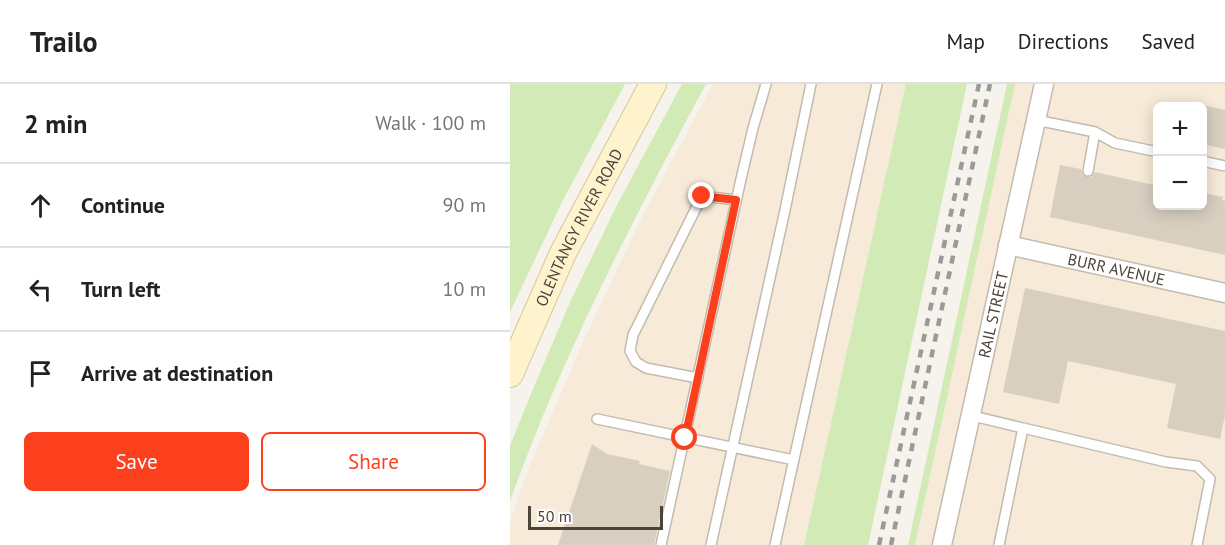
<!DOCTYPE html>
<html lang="en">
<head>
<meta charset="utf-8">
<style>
  :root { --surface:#fff; --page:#f2f2f2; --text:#222; --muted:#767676; --line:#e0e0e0; --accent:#fc3f1d }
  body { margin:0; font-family:"PT Sans",sans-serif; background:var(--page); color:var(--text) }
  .controls { position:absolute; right:18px; top:18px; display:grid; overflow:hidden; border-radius:9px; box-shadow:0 3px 15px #0003 }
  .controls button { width:54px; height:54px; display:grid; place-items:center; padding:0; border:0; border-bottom:2px solid var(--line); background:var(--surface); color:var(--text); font:30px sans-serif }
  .scale { position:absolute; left:18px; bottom:15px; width:135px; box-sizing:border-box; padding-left:6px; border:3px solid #4b4439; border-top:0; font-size:16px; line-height:21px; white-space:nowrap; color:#4b4439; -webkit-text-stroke:4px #fff; paint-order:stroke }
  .stop { position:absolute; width:18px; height:18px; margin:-14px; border:4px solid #fc3f1d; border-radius:50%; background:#fff }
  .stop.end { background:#fc3f1d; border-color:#fff; box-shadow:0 2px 6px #0008 }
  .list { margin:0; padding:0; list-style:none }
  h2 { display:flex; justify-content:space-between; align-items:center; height:78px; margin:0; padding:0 24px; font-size:26px }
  h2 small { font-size:20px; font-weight:400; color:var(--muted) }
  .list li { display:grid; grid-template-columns:39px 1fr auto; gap:18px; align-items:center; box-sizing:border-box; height:84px; padding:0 24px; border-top:2px solid var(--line) }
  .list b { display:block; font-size:22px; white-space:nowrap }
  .list em { font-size:20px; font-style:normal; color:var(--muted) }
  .actions { display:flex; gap:12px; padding:18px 24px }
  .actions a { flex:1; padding:14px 0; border:2px solid var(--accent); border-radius:9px; text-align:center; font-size:21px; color:var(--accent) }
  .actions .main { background:var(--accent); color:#fff }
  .icon { flex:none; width:33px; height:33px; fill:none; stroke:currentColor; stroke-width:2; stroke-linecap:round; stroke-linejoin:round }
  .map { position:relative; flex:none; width:715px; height:461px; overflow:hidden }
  header { display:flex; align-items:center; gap:36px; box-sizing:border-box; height:84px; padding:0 30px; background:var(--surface); border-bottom:2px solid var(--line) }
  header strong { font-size:28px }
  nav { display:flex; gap:33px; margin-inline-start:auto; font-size:21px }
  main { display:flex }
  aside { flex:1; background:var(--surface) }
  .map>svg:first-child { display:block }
  .commercial { fill:#f7ead8; fill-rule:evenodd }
  .green { fill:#d2eab5 }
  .building { fill:#d8cfc1 }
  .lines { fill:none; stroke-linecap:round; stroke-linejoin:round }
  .lane-casing { stroke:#c2bbae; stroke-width:12 }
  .street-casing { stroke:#c2bbae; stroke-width:21 }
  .secondary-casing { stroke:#d6c79b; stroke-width:28 }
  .lane { stroke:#fff; stroke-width:9 }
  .street { stroke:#fff; stroke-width:18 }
  .secondary { stroke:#fff3cd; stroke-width:26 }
  .rail { stroke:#9a9a9a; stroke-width:4.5; stroke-dasharray:8 8; stroke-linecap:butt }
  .route { stroke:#fc3f1d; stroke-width:8 }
  .labels { text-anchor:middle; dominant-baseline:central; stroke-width:6; stroke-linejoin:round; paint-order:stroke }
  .street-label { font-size:16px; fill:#4b4439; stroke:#fff }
</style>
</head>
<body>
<header>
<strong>Trailo</strong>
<nav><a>Map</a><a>Directions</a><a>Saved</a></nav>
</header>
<main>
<aside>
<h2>2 min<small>Walk · 100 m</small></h2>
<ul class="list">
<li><svg class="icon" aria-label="ahead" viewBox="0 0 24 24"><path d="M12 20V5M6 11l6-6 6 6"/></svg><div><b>Continue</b></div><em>90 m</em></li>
<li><svg class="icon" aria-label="left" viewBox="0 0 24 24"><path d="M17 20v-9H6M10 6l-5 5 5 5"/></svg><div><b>Turn left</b></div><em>10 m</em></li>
<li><svg class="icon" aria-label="arrive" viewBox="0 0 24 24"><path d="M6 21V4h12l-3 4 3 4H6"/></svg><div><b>Arrive at destination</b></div></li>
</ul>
<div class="actions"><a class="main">Save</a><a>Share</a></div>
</aside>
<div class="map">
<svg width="715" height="461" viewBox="0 0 715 461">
  <rect width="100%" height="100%" fill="#f6f3ec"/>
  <!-- commercial -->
  <path class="commercial" d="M203,0H396L294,461H0V437L20,381L76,251L132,133Z
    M505,0H715V461H405ZM648,22H692V122H648Z"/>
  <!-- green -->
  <path class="green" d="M0,0H115L52,118L0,228Z
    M172,0H196C123,135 52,272 0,417V362L20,312L61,216L108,119Z
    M396,0H457L358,461H294Z
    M497,0H505L405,461H398Z"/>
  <!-- building -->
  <path class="building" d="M693,21L715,26V65L693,60Z
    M550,81L571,85L572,90L576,93H581L585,88L648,102V122H693V109L713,113L712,116L715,117V171L540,133Z
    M515,204L715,247V331L710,355L657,344L666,300L558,277L549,320L493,308Z
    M82,360L97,370L130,377L129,380L160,387L144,461H48Z"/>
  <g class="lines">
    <defs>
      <path id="lane" d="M526,36L585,48L605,59L648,68
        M692,77L715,82
        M578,87L585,48
        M188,294L136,284L126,278L120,267L123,251L192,112L226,116
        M459,331L513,344L489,461
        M87,335L284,376
        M513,344L656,378L687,382L700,395L687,461
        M151,461L231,95L243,44L256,0
        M201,461L275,126L301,0
        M265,461L367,0"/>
      <g id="street">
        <path id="s1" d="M498,161L715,209"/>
        <path id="s2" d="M432,461L534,0"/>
      </g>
      <g id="secondary">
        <path id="s3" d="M0,290L53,169L143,0"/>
      </g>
    </defs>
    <!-- lane casing -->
    <use href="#lane" class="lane-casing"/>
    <!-- street casing -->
    <use href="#street" class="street-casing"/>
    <!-- secondary casing -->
    <use href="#secondary" class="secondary-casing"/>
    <!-- lane -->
    <use href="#lane" class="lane"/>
    <!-- street -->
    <use href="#street" class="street"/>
    <!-- secondary -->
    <use href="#secondary" class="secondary"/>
    <!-- rail -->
    <path class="rail" d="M369,461L469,0
      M381,461L480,0"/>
  </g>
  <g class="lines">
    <!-- route -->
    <path class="route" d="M175,354L226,116L192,112"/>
  </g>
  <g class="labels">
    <!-- street labels -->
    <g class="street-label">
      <text stroke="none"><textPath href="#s3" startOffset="162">OLENTANGY RIVER ROAD</textPath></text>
      <text stroke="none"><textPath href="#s1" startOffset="111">BURR AVENUE</textPath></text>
      <text stroke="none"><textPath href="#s2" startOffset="236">RAIL STREET</textPath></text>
    </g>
  </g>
</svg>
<div class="controls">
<button>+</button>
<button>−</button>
</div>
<div class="scale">50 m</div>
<div class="stop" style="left:175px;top:354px"></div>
<div class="stop end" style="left:192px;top:112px"></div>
</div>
</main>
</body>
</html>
